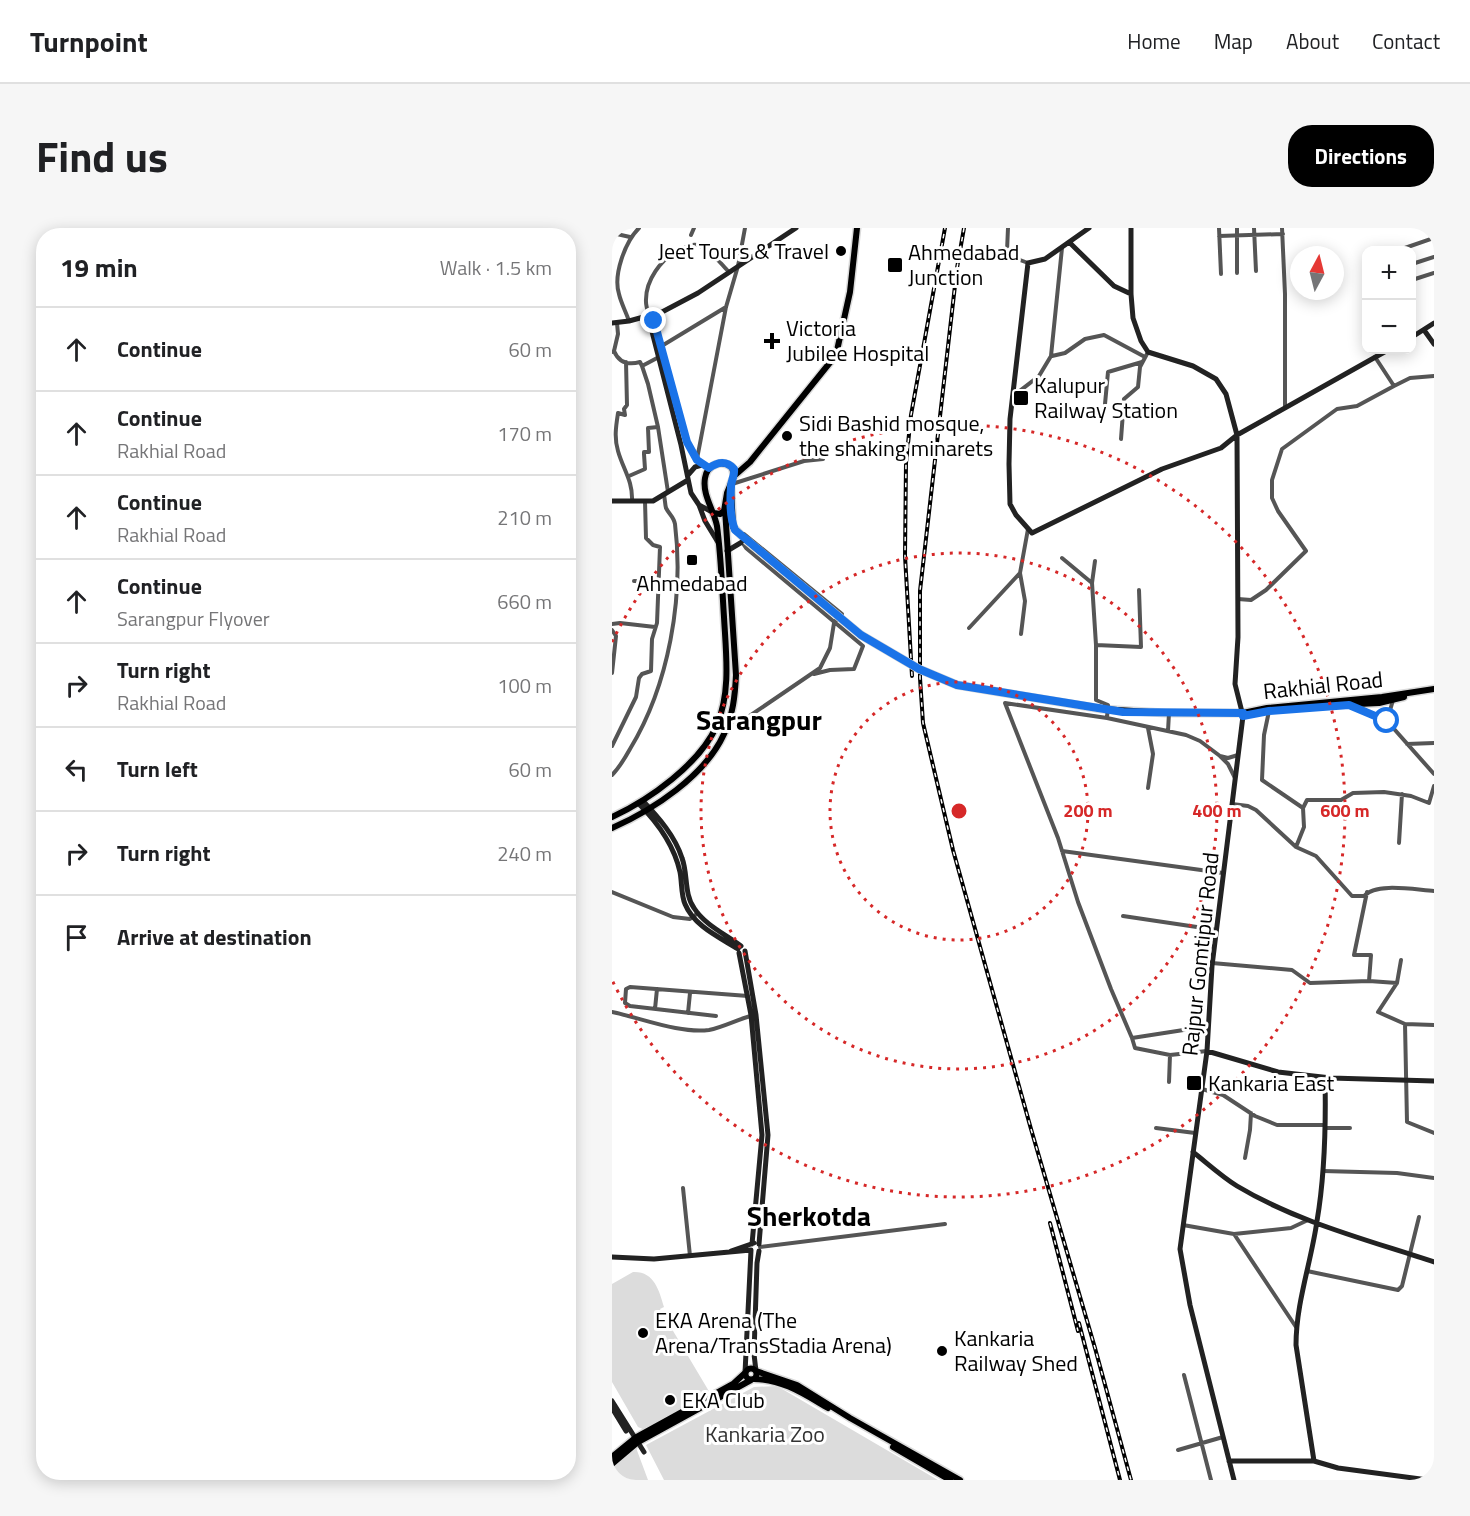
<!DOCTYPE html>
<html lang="en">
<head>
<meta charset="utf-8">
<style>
  :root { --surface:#fff; --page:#f6f6f6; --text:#202124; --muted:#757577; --line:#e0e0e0; --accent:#000 }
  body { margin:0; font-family:"Titillium Web",sans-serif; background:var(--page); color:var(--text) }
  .controls { position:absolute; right:18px; top:18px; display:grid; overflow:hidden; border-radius:12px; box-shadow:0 3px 15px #0003 }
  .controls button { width:54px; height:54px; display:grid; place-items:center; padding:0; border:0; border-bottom:2px solid var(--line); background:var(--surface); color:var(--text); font:30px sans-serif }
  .compass { position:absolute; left:678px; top:18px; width:54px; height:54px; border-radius:50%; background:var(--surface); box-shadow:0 3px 15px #0003; rotate:7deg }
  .stop { position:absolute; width:18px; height:18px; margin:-14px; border:4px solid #1a73e8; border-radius:50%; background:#fff }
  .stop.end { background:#1a73e8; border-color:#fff; box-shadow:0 2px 6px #0008 }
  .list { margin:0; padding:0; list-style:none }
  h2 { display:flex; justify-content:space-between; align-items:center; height:78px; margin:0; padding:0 24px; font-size:26px }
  h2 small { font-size:20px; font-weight:400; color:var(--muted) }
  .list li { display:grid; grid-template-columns:39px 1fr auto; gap:18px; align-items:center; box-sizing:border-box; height:84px; padding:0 24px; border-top:2px solid var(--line) }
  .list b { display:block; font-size:22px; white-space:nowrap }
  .list p { margin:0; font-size:20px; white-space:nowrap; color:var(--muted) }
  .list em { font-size:20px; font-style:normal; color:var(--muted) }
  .icon { flex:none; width:33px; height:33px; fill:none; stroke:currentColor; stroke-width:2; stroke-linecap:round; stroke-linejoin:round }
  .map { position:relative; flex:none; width:822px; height:1252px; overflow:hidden; border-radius:24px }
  header { display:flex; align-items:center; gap:36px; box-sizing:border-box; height:84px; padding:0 30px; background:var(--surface); border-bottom:2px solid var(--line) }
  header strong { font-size:28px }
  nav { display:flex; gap:33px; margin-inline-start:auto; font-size:21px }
  .intro { display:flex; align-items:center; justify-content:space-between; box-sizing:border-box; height:144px; padding:0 36px }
  h1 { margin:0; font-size:42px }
  .button { padding:15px 27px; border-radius:24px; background:var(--accent); color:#fff; font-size:21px; font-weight:700 }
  main { display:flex; gap:36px; padding:0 36px }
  aside { flex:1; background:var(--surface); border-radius:24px; box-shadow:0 3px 15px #0003 }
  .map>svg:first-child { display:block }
  .green { fill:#dcdcdc }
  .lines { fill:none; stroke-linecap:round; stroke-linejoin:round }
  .primary-casing { stroke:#dbdbdb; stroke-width:9 }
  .street { stroke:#555; stroke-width:4 }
  .secondary { stroke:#222; stroke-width:5 }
  .primary { stroke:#000; stroke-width:6 }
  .rail-casing { stroke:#000; stroke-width:4 }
  .rail { stroke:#fff; stroke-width:1.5; stroke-dasharray:4.5; stroke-linecap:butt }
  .primary-bridge-casing { stroke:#dbdbdb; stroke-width:9; stroke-linecap:butt }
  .primary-bridge { stroke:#000; stroke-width:6 }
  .route { stroke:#1a73e8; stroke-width:8 }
  .ring { fill:none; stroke:#d62828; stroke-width:3; stroke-dasharray:3 6 }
  .poi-dot { fill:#000; stroke:#fff; stroke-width:2 }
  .labels { text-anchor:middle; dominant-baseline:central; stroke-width:6; stroke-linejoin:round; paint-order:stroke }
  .poi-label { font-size:22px; fill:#000; stroke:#fff; text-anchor:start }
  .street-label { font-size:22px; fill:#000; stroke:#fff }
  .park-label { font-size:22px; fill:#333; stroke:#fff }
  .district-label { font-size:28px; font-weight:bold; fill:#000; stroke:#fff }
  .centre { fill:#d62828; stroke:#fff; stroke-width:3 }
  .ring-label { font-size:18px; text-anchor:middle; font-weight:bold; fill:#d62828; stroke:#fff; stroke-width:6; stroke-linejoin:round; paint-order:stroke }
</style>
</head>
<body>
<header>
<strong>Turnpoint</strong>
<nav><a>Home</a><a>Map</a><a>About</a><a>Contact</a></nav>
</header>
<div class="intro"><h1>Find us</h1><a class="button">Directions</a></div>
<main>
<aside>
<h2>19 min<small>Walk · 1.5 km</small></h2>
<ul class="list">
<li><svg class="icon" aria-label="ahead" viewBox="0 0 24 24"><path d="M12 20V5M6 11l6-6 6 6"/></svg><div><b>Continue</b></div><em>60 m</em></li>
<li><svg class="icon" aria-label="ahead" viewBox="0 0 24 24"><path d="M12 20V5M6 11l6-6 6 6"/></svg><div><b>Continue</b><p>Rakhial Road</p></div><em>170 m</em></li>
<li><svg class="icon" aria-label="ahead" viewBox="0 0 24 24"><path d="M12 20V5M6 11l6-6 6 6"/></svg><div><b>Continue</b><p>Rakhial Road</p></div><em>210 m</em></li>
<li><svg class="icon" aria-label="ahead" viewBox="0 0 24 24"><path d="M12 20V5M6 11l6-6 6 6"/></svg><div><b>Continue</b><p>Sarangpur Flyover</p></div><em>660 m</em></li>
<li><svg class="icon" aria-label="right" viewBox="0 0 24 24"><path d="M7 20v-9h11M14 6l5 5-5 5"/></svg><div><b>Turn right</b><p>Rakhial Road</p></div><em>100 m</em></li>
<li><svg class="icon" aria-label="left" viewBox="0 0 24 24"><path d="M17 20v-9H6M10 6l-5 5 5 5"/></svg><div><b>Turn left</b></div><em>60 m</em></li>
<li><svg class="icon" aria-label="right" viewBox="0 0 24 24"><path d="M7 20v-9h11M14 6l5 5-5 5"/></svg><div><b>Turn right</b></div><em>240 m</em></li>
<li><svg class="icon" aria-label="arrive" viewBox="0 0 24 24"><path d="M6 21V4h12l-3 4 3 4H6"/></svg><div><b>Arrive at destination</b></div></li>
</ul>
</aside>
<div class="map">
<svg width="822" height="1252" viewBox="0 0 822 1252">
  <rect width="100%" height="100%" fill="#fff"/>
  <!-- green -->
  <path class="green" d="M21,1044C42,1043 47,1062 52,1079L48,1081L98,1165L33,1202L26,1199L0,1154V1056Z
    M165,1158L326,1252H52L34,1217L142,1159Z
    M23,1217L36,1252H0V1239Z"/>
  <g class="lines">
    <defs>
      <path id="primary" d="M122,248L138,234L224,127L238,64L245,0
        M119,260L121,299L134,312
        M725,477L767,475L792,469
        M490,481L553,485H631L655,480L770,469L822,461
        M0,589C37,572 88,536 105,497C119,463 114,426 112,389C110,359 109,328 105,298C102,282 90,267 93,250C95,237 109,231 120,239L122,248L115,265L112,283L108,286L102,285
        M0,600C41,582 93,548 112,506C121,487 123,468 124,447L113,281
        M133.5 1146a5.5 5.5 0 1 1 11 0a5.5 5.5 0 1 1-11 0Z
        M144,1143L185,1157L238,1190L348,1252
        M142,1151C170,1151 192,1166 216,1180
        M281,1219L338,1252
        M0,1229L23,1210L121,1156L133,1145
        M0,1236L26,1214L139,1152"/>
    </defs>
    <!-- primary casing -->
    <use href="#primary" class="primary-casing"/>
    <!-- street -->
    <path class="street" d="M396,0L395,23L408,32L416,35
      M607,0L609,46
      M625,0V45
      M642,0L644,43
      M670,0L673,66V180
      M0,5L18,9
      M79,7L82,0
      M607,8L671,6
      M787,22L822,10
      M800,36L822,29
      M800,52L822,45
      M37,88C36,84 34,78 34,74C33,53 49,30 68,22C73,20 79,15 85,17C98,20 108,35 117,44
      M17,93C14,84 9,75 7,66C1,47 13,14 27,0
      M48,119L114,79
      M2,123L6,106L5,95
      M0,124L2,123C7,135 17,137 28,134L30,138
      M440,128L453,125L473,111L492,107L533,129
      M763,129L782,158L798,150L822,148
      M14,134L15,177L12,181L13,187L6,185C4,198 2,210 6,223C11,241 21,253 20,273
      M400,169L427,148L439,128L450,20
      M493,176L496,144L530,134
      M46,199L36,156L30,138L47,129
      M509,211L512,171L526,159L528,139L536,124
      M85,231L114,79L126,38L133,0
      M17,248L33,241L32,226V224H37L36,200L46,199L56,264
      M120,256L192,233L211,231
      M130,314L134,320L251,418L242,441L218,442L202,446
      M450,330L480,355L484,417
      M408,345L413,373L409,406
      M22,353L47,354
      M480,355L483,333
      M527,362L529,419L484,417V472L496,477L495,490L574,507L588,513L608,528L616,536L623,550
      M626,371L639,372L654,362L694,323L666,283L660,270V252L670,221L725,181L745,178L782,158
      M0,396L8,395L43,399
      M357,400L408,345L416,301
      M0,402L4,408L0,445
      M739,478L775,493L822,546
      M657,483L652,507L650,552L691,580L692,599L684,619
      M495,490L393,475L446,610L466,674L499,761L520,810L578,801L596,805
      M775,493L781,472
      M116,499L136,489L208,440L218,420L222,395L230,386L132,306
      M556,503L557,485
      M795,516L822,515
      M0,518L24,469L27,450L30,446L39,443L40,411L45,395L48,319L41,317L34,310L33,273
      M608,528L616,530L626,527
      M0,547C8,539 13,530 18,521C57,457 72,369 63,296C62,289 57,286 54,280C53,277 53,271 52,267
      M536,560L541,526L536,500
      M620,576L636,578L644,582L684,619L704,628L740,668H752C764,654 804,662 822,663
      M691,580L695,572H729L741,565L772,564L799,568L817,575L822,558
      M787,615L790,566
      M450,623L611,645
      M0,664L61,689L78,691L86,685
      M755,664L742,727H759L757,753L785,755
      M511,688L605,702
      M789,732L785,755L766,784L793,796L795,894L822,905
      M600,735L680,742L698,755L757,753
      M43,781L45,761
      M0,784C29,790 68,806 97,802C112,799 126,791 142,787
      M76,785L78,765
      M104,788L18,778L13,775L14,761L18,759L136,768
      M793,796L822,797
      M520,810L523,820L558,827L557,854
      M558,827L595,823
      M590,861L611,867L643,888L665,897H713
      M544,900L583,905
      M713,900H738
      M633,930L638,902L639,885
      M711,943L785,945L822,950
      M71,960L78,1028
      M571,997L622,1006L679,1000L696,992
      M622,1006L684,1099
      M148,1019L333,996
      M695,1043L786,1062L790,1058L807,989
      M572,1147L599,1252
      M566,1222L611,1209"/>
    <!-- secondary -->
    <path class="secondary" d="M477,0L433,31L416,35L398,191L397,236L398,276L404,287L420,305L550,241L609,220L625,207L776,122
      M519,0V66L521,90L529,113L536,124L581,138L604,151L614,166L625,207L626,409L623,456L631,488L600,738L595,823L568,1021L578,1077L622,1252
      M458,15L502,58L519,66
      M40,87L75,214L85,232L97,240
      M36,88L69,217L79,265L87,277L102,285
      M0,95L17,93L50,84L86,65L184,0
      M812,102L822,116
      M800,109L822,95
      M76,247L83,239L90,237
      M0,273H41L76,252
      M87,277L93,293L107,316
      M115,323L130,314
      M31,573C47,590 63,608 70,630C76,646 72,666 82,680C93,697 113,706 129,718
      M27,576C46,595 62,617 68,644C70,654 69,667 73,676C82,698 107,709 126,721
      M133,723L144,787L156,907L147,1016
      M127,725L139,787L150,907L140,1016
      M595,823L666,844L719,850L822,853
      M581,924C595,935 609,948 625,958C685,994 756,1012 822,1034
      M119,1023L142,1015
      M0,1029L42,1031L139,1022L133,1145
      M144,1143L142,1126L145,1035L147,1023
      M0,1173L32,1224
      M0,1180L14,1203
      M617,1233H702L726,1240L816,1252
      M702,1233L684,1117C684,1075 699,1035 705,993C713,946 714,897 713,850"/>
    <!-- primary -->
    <use href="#primary" class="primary"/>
    <defs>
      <path id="rail" d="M352,0L345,40L308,363V450L311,495L341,622L419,901L483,1120L519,1252
        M300,448L293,328L294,235L299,187L333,0
        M438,995L466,1103
        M467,1095L508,1252"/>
    </defs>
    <!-- rail casing -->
    <use href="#rail" class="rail-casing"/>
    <!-- rail -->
    <use href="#rail" class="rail"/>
    <defs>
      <path id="primary-bridge" d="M134,312L249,407L307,441L345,457L490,481"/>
    </defs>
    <!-- primary-bridge casing -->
    <use href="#primary-bridge" class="primary-bridge-casing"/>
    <!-- primary-bridge -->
    <use href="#primary-bridge" class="primary-bridge"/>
  </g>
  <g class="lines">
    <!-- route -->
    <path class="route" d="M42,93L75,214L85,232L97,240C106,234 114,232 122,241C123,248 119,252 119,259C118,272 118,290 123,302L249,407L307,441L345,457L511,484L631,485V488L657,483L737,477L775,493"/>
  </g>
  <!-- distance rings -->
  <g class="ring">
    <circle cx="347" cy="583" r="129"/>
    <circle cx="347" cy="583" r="258"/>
    <path d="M0 414A386 386 0 1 1 0 752"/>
  </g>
  <!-- markers -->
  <g class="poi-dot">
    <circle cx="229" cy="23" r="6"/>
    <rect x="275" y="29" width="16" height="16" rx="3"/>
    <path d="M157 104h6v6h6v6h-6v6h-6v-6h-6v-6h6z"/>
    <rect x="401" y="162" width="16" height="16" rx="3"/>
    <circle cx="175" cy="208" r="6"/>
    <rect x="74" y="326" width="12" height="12" rx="3"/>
    <rect x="574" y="847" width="16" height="16" rx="3"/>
    <circle cx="31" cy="1105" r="6"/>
    <circle cx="330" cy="1123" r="6"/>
    <circle cx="58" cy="1172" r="6"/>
  </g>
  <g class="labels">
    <!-- poi labels -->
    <g class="poi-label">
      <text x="217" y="23" text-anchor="end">Jeet Tours &amp; Travel</text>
      <text x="296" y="24">Ahmedabad<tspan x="296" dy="25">Junction</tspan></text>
      <text x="174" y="100">Victoria<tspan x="174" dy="25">Jubilee Hospital</tspan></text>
      <text x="422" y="157">Kalupur<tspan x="422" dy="25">Railway Station</tspan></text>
      <text x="187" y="195">Sidi Bashid mosque,<tspan x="187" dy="25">the shaking minarets</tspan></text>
      <text x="80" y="355" text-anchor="middle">Ahmedabad</text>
      <text x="596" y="855">Kankaria East</text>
      <text x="43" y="1092">EKA Arena (The<tspan x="43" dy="25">Arena/TransStadia Arena)</tspan></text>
      <text x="342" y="1110">Kankaria<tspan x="342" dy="25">Railway Shed</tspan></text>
      <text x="70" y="1172">EKA Club</text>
    </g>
    <!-- street labels -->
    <g class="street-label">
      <text transform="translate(711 457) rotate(-6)">Rakhial Road</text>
      <text transform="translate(588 726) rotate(-84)">Rajpur Gomtipur Road</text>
    </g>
    <!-- park labels -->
    <g class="park-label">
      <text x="153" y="1206">Kankaria Zoo</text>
    </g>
    <!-- district labels -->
    <g class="district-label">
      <text x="147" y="491">Sarangpur</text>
      <text x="197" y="987">Sherkotda</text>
    </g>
  </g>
  <circle cx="347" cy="583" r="9" class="centre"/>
  <g class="ring-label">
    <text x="476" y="589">200 m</text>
    <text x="605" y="589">400 m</text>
    <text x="733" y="589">600 m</text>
  </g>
</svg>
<div class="controls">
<button>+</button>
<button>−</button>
</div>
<svg class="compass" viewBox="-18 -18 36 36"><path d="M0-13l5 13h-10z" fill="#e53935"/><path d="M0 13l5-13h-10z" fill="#757577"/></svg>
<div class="stop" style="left:775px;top:493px"></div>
<div class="stop end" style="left:42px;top:93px"></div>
</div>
</main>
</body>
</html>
